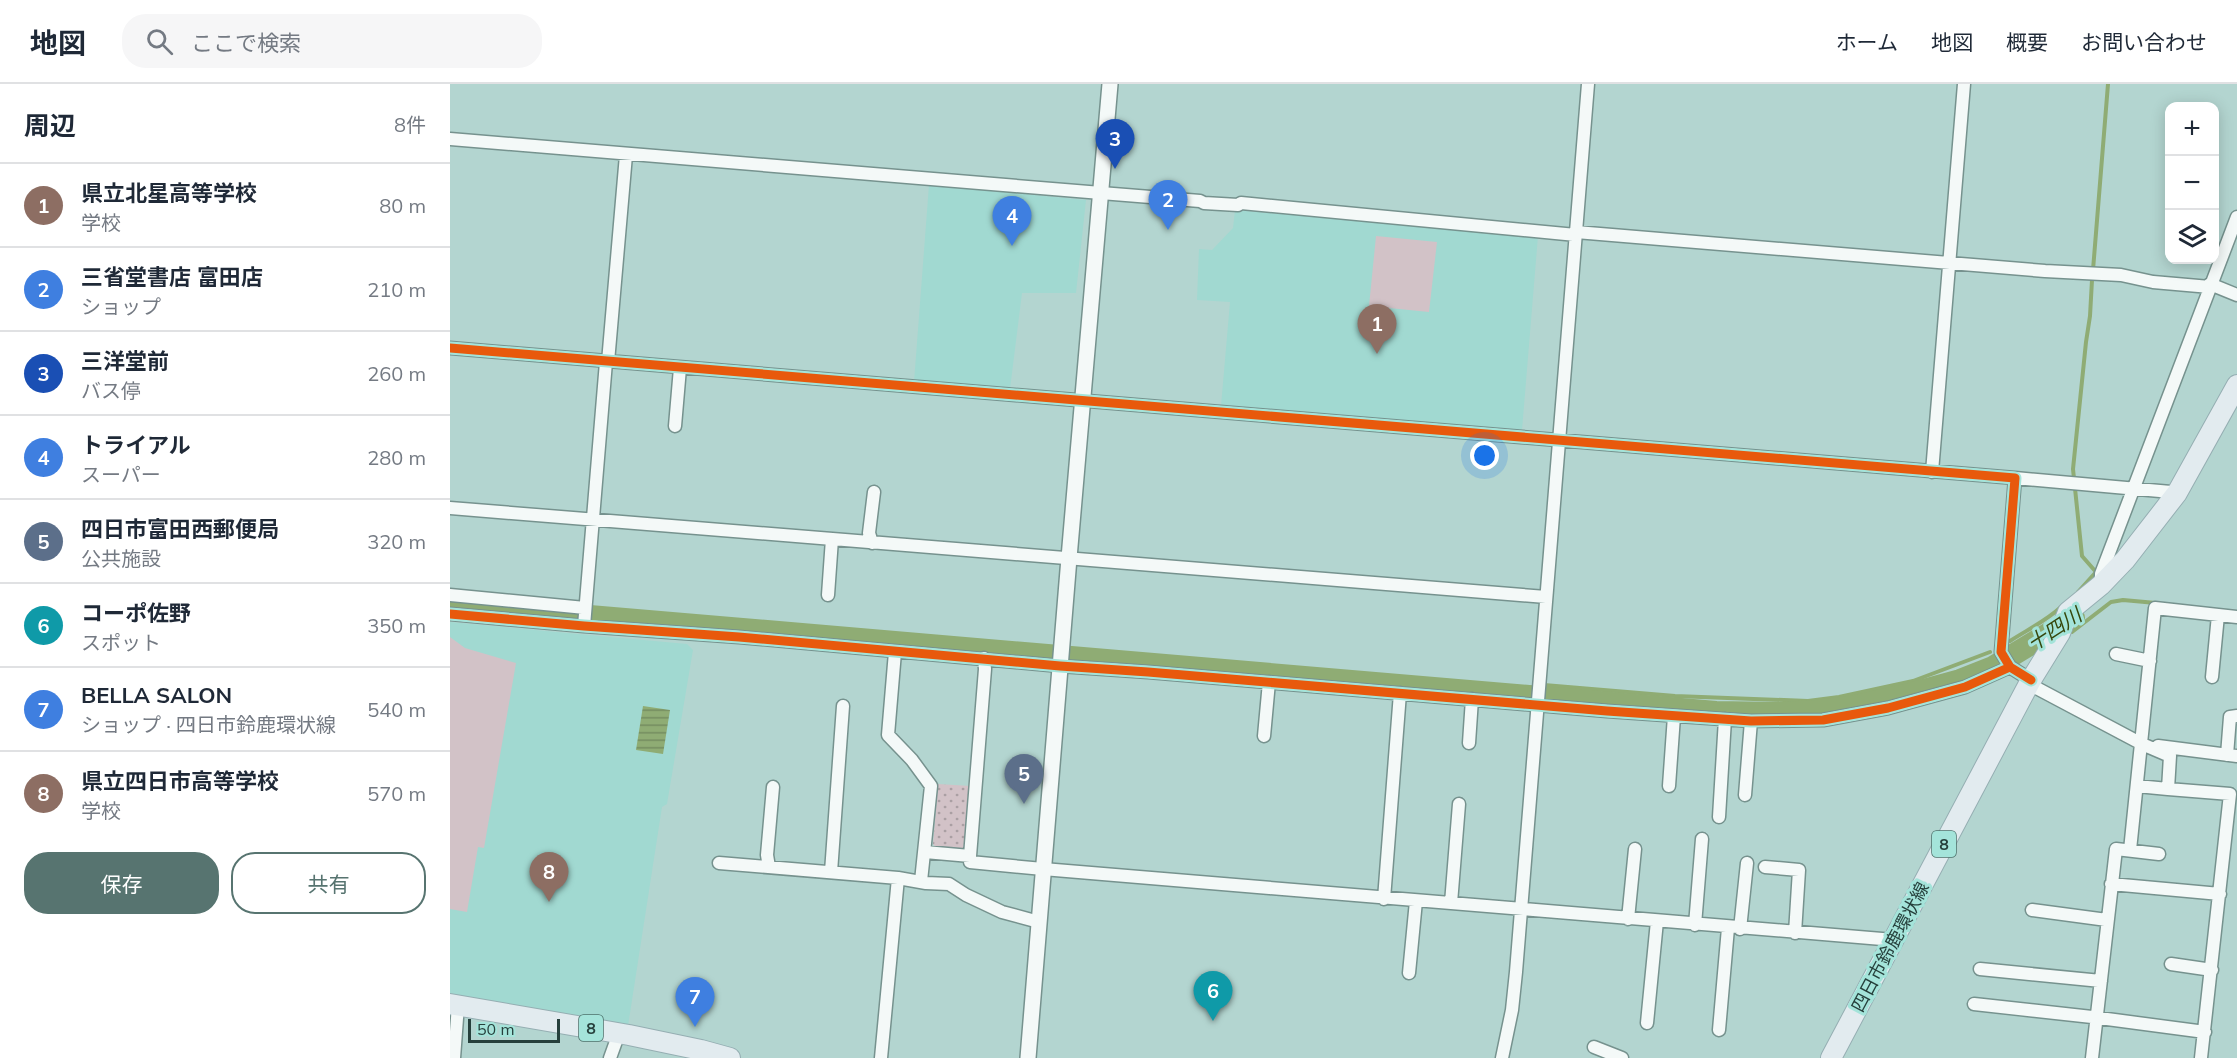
<!DOCTYPE html>
<html lang="ja">
<head>
<meta charset="utf-8">
<style>
  :root { --surface:#fff; --page:#f6f6f7; --text:#1f2937; --muted:#747a83; --line:#e0e1e3; --accent:#577470 }
  body { margin:0; font-family:Mulish,"Noto Sans JP",sans-serif; background:var(--page); color:var(--text) }
  .controls { position:absolute; right:18px; top:18px; display:grid; overflow:hidden; border-radius:12px; box-shadow:0 3px 15px #0003 }
  .controls button { width:54px; height:54px; display:grid; place-items:center; padding:0; border:0; border-bottom:2px solid var(--line); background:var(--surface); color:var(--text); font:30px sans-serif }
  .scale { position:absolute; left:18px; bottom:15px; width:92px; box-sizing:border-box; padding-left:6px; border:3px solid #26403c; border-top:0; font-size:16px; line-height:21px; white-space:nowrap; color:#26403c; -webkit-text-stroke:4px #a4e4da; paint-order:stroke }
  .you { position:absolute; left:1035px; top:372px; width:21px; height:21px; margin:-15px; border:4px solid #fff; border-radius:50%; background:#1a73e8; box-shadow:0 0 0 9px #1a73e833 }
  .badge { display:grid; place-items:center; width:39px; height:39px; border-radius:50%; background:var(--accent); color:#fff; font-size:20px; font-weight:700 }
  .pin { position:absolute; translate:-50% -50px; filter:drop-shadow(0 2px 3px #0008) }
  .pin::after { content:''; position:absolute; top:32px; width:21px; height:18px; background:inherit; clip-path:polygon(0 0,100% 0,50% 100%) }
  .list { margin:0; padding:0; list-style:none }
  h2 { display:flex; justify-content:space-between; align-items:center; height:78px; margin:0; padding:0 24px; font-size:26px }
  h2 small { font-size:20px; font-weight:400; color:var(--muted) }
  .list li { display:grid; grid-template-columns:39px 1fr auto; gap:18px; align-items:center; box-sizing:border-box; height:84px; padding:0 24px; border-top:2px solid var(--line) }
  .list b { display:block; font-size:22px; white-space:nowrap }
  .list p { margin:0; font-size:20px; white-space:nowrap; color:var(--muted) }
  .list em { font-size:20px; font-style:normal; color:var(--muted) }
  .actions { display:flex; gap:12px; padding:18px 24px }
  .actions a { flex:1; padding:14px 0; border:2px solid var(--accent); border-radius:24px; text-align:center; font-size:21px; color:var(--accent) }
  .actions .main { background:var(--accent); color:#fff }
  .icon { flex:none; width:33px; height:33px; fill:none; stroke:currentColor; stroke-width:2; stroke-linecap:round; stroke-linejoin:round }
  .map { position:relative; flex:none; width:1787px; height:974px; overflow:hidden }
  header { display:flex; align-items:center; gap:36px; box-sizing:border-box; height:84px; padding:0 30px; background:var(--surface); border-bottom:2px solid var(--line) }
  header strong { font-size:28px }
  nav { display:flex; gap:33px; margin-inline-start:auto; font-size:21px }
  .search { width:420px; height:54px; background:var(--page); display:flex; align-items:center; gap:15px; box-sizing:border-box; padding:0 21px; border-radius:24px; color:var(--muted); font-size:22px }
  main { display:flex }
  aside { flex:1; background:var(--surface) }
  .map>svg:first-child { display:block }
  .built { fill:#a1d9d1 }
  .park { fill:url(#park-dots) }
  .garden { fill:#d2c2c7 }
  .water { fill:url(#water-rules) }
  .lines { fill:none; stroke-linecap:round; stroke-linejoin:round }
  .stream { stroke:#8fac74; stroke-width:4 }
  .river { stroke:#8fac74; stroke-width:22 }
  .minor-casing { stroke:#76928e; stroke-width:15 }
  .tertiary-casing { stroke:#76928e; stroke-width:18 }
  .primary-casing { stroke:#95aeb2; stroke-width:22 }
  .minor { stroke:#f4f9f8; stroke-width:12 }
  .tertiary { stroke:#f4f9f8; stroke-width:15 }
  .primary { stroke:#e2ebef; stroke-width:20 }
  .cycleway-casing { stroke:#a4e4da; stroke-width:13 }
  .cycleway { stroke:#e8590c; stroke-width:9 }
  .labels { text-anchor:middle; dominant-baseline:central; stroke-width:6; stroke-linejoin:round; paint-order:stroke }
  .shield { fill:#a4e4da; stroke:#4c716b; stroke-width:1.5 }
  .shield-label { font-size:16px; font-weight:bold; fill:#26403c }
  .street-label { font-size:18px; fill:#26403c; stroke:#a4e4da }
  .water-label { font-size:20px; font-style:italic; fill:#36470d; stroke:#a4e4da }
</style>
</head>
<body>
<header>
<strong>地図</strong>
<div class="search"><svg class="icon" aria-label="search" viewBox="0 0 24 24"><circle cx="10" cy="10" r="6"/><path d="M15 15l6 6"/></svg>ここで検索</div>
<nav><a>ホーム</a><a>地図</a><a>概要</a><a>お問い合わせ</a></nav>
</header>
<main>
<aside>
<h2>周辺<small>8件</small></h2>
<ul class="list">
<li><span class="badge" style="background:#8d6e63">1</span><div><b>県立北星高等学校</b><p>学校</p></div><em>80 m</em></li>
<li><span class="badge" style="background:#3f7fe0">2</span><div><b>三省堂書店 富田店</b><p>ショップ</p></div><em>210 m</em></li>
<li><span class="badge" style="background:#1a4fb4">3</span><div><b>三洋堂前</b><p>バス停</p></div><em>260 m</em></li>
<li><span class="badge" style="background:#3f7fe0">4</span><div><b>トライアル</b><p>スーパー</p></div><em>280 m</em></li>
<li><span class="badge" style="background:#5c6f8a">5</span><div><b>四日市富田西郵便局</b><p>公共施設</p></div><em>320 m</em></li>
<li><span class="badge" style="background:#0f9aa8">6</span><div><b>コーポ佐野</b><p>スポット</p></div><em>350 m</em></li>
<li><span class="badge" style="background:#3f7fe0">7</span><div><b>BELLA SALON</b><p>ショップ · 四日市鈴鹿環状線</p></div><em>540 m</em></li>
<li><span class="badge" style="background:#8d6e63">8</span><div><b>県立四日市高等学校</b><p>学校</p></div><em>570 m</em></li>
</ul>
<div class="actions"><a class="main">保存</a><a>共有</a></div>
</aside>
<div class="map">
<svg width="1787" height="974" viewBox="0 0 1787 974">
  <defs>
    <pattern id="park-dots" width="8" height="8" patternUnits="userSpaceOnUse" patternTransform="scale(1.5)"><rect width="8" height="8" fill="#d2c2c7"/><path d="M2 2h.1M6 6h.1" fill="none" stroke="#aa9fa3" stroke-width="1.8" stroke-linecap="round"/></pattern>
    <pattern id="water-rules" width="6" height="5" patternUnits="userSpaceOnUse" patternTransform="scale(1.5)"><rect width="6" height="5" fill="#8fac74"/><path d="M0 2.5h6" fill="none" stroke="#758d60"/></pattern>
  </defs>
  <rect width="100%" height="100%" fill="#b3d5d0"/>
  <!-- built -->
  <path class="built" d="M479,101L636,116L626,209H572L560,305L464,298Z
    M785,126L1088,152L1072,346L771,322L780,218L747,216L749,165L762,166L783,144Z
    M0,538L237,560L243,566L217,720L212,723L178,942L0,913Z"/>
  <!-- park -->
  <path class="park" d="M488,700L521,702L515,764L512,766L486,764L483,760Z"/>
  <!-- garden -->
  <path class="garden" d="M926,152L987,158L979,228L919,222Z
    M0,553L15,564L66,579L34,764L28,763L17,828L0,825Z"/>
  <!-- water -->
  <path class="water" d="M193,622L220,626L213,670L186,666Z"/>
  <g class="lines">
    <!-- stream -->
    <path class="stream" d="M1643,186L1658,0
      M1628,508L1646,488L1632,472L1623,385L1636,258L1640,232L1642,196
      M1622,548L1661,518L1673,516L1706,519
      M1560,557C1577,546 1596,537 1611,523
      M1583,559L1595,555
      M1094,601L1225,612L1358,617L1389,613L1463,597L1540,568"/>
    <!-- river -->
    <path class="river" d="M0,520L1266,628L1328,629L1367,627L1405,622L1455,611L1510,596L1543,583L1624,534"/>
    <defs>
      <path id="minor" d="M0,55L651,109L750,117L754,119L788,121L791,119L1126,151
        M1126,148L1595,187L1671,191L1703,198L1760,203
        M1760,200L1787,211
        M0,264L1565,394L1551,568L1560,583L1581,596
        M158,278L176,71
        M225,342L230,284
        M1482,388L1514,0
        M1565,394L1721,408L1725,411
        M0,424L1096,513
        M422,459L419,449L424,408
        M1651,500V490L1787,133
        M0,511L135,524
        M378,511L382,455
        M0,530L134,542L289,553L610,582L698,588L1157,627L1301,637L1373,636L1438,624L1515,603L1560,583
        M134,542L156,278
        M445,568L438,651L462,676L481,702L471,797
        M1666,570L1700,577
        M1762,593L1768,531
        M1579,600L1692,660L1720,672L1718,705L1780,710L1751,974
        M814,652L819,598
        M1019,659L1022,615
        M1708,662L1787,672
        M1777,671L1780,633L1787,632
        M1219,702L1224,632
        M1687,702L1718,705
        M1295,711L1301,637
        M1269,733L1275,635
        M1680,766L1705,524L1787,533
        M475,768L520,772L535,585L534,574
        M520,772V778L593,785L1444,856
        M269,779L448,794L476,799L499,800L516,811L552,828L589,838
        M319,783L317,771L323,703
        M1315,783L1349,786L1345,849
        M381,788L393,622
        M1661,800L1770,810
        M934,815L950,609
        M1001,819L1009,720
        M1582,826L1657,836
        M1178,835L1185,765
        M1245,841L1252,755
        M1290,845L1297,779
        M1721,880L1762,886
        M1530,885L1651,897
        M959,889L966,817
        M1524,920L1642,933L1755,948
        M1197,939L1207,837
        M1269,946L1278,844
        M1144,963L1172,974
        M4,974L8,921
        M160,974L169,949
        M431,974L448,794
        M1052,974L1062,926L1066,888L1138,0
        M1642,974L1666,765L1709,770"/>
      <path id="tertiary" d="M578,974L619,474L660,0"/>
      <path id="primary" d="M0,920L179,951L251,966L280,974
        M1381,974L1581,596L1610,549L1618,528L1651,501L1675,476L1727,409L1787,301"/>
    </defs>
    <!-- minor casing -->
    <use href="#minor" class="minor-casing"/>
    <!-- tertiary casing -->
    <use href="#tertiary" class="tertiary-casing"/>
    <!-- primary casing -->
    <use href="#primary" class="primary-casing"/>
    <!-- minor -->
    <use href="#minor" class="minor"/>
    <!-- tertiary -->
    <use href="#tertiary" class="tertiary"/>
    <!-- primary -->
    <use href="#primary" class="primary"/>
    <defs>
      <path id="cycleway" d="M0,264L1565,394L1551,568L1560,583L1581,596
        M0,530L134,542L289,553L610,582L698,588L1157,627L1301,637L1373,636L1438,624L1515,603L1560,583"/>
    </defs>
    <!-- cycleway casing -->
    <use href="#cycleway" class="cycleway-casing"/>
    <!-- cycleway -->
    <use href="#cycleway" class="cycleway"/>
  </g>
  <g class="labels">
    <!-- shield labels -->
    <g class="shield">
      <rect x="1482" y="747" width="24" height="26" rx="4.5"/>
      <rect x="129" y="931" width="24" height="26" rx="4.5"/>
    </g>
    <g class="shield-label">
      <text x="1494" y="760">8</text>
      <text x="141" y="944">8</text>
    </g>
    <!-- street labels -->
    <g class="street-label">
      <text transform="translate(1440 863) rotate(-62)">四日市鈴鹿環状線</text>
    </g>
    <!-- water labels -->
    <g class="water-label">
      <text transform="translate(1604 545) rotate(-33)">十四川</text>
    </g>
  </g>
</svg>
<div class="controls">
<button>+</button>
<button>−</button>
<button><svg class="icon" aria-label="layers" viewBox="0 0 24 24"><path d="M12 4l9 5-9 5-9-5zM3 14l9 5 9-5"/></svg></button>
</div>
<div class="scale">50 m</div>
<div class="you"></div>
<div class="pin badge" style="left:927px;top:270px;background:#8d6e63">1</div>
<div class="pin badge" style="left:718px;top:146px;background:#3f7fe0">2</div>
<div class="pin badge" style="left:665px;top:85px;background:#1a4fb4">3</div>
<div class="pin badge" style="left:562px;top:162px;background:#3f7fe0">4</div>
<div class="pin badge" style="left:574px;top:720px;background:#5c6f8a">5</div>
<div class="pin badge" style="left:763px;top:937px;background:#0f9aa8">6</div>
<div class="pin badge" style="left:245px;top:943px;background:#3f7fe0">7</div>
<div class="pin badge" style="left:99px;top:818px;background:#8d6e63">8</div>
</div>
</main>
</body>
</html>
